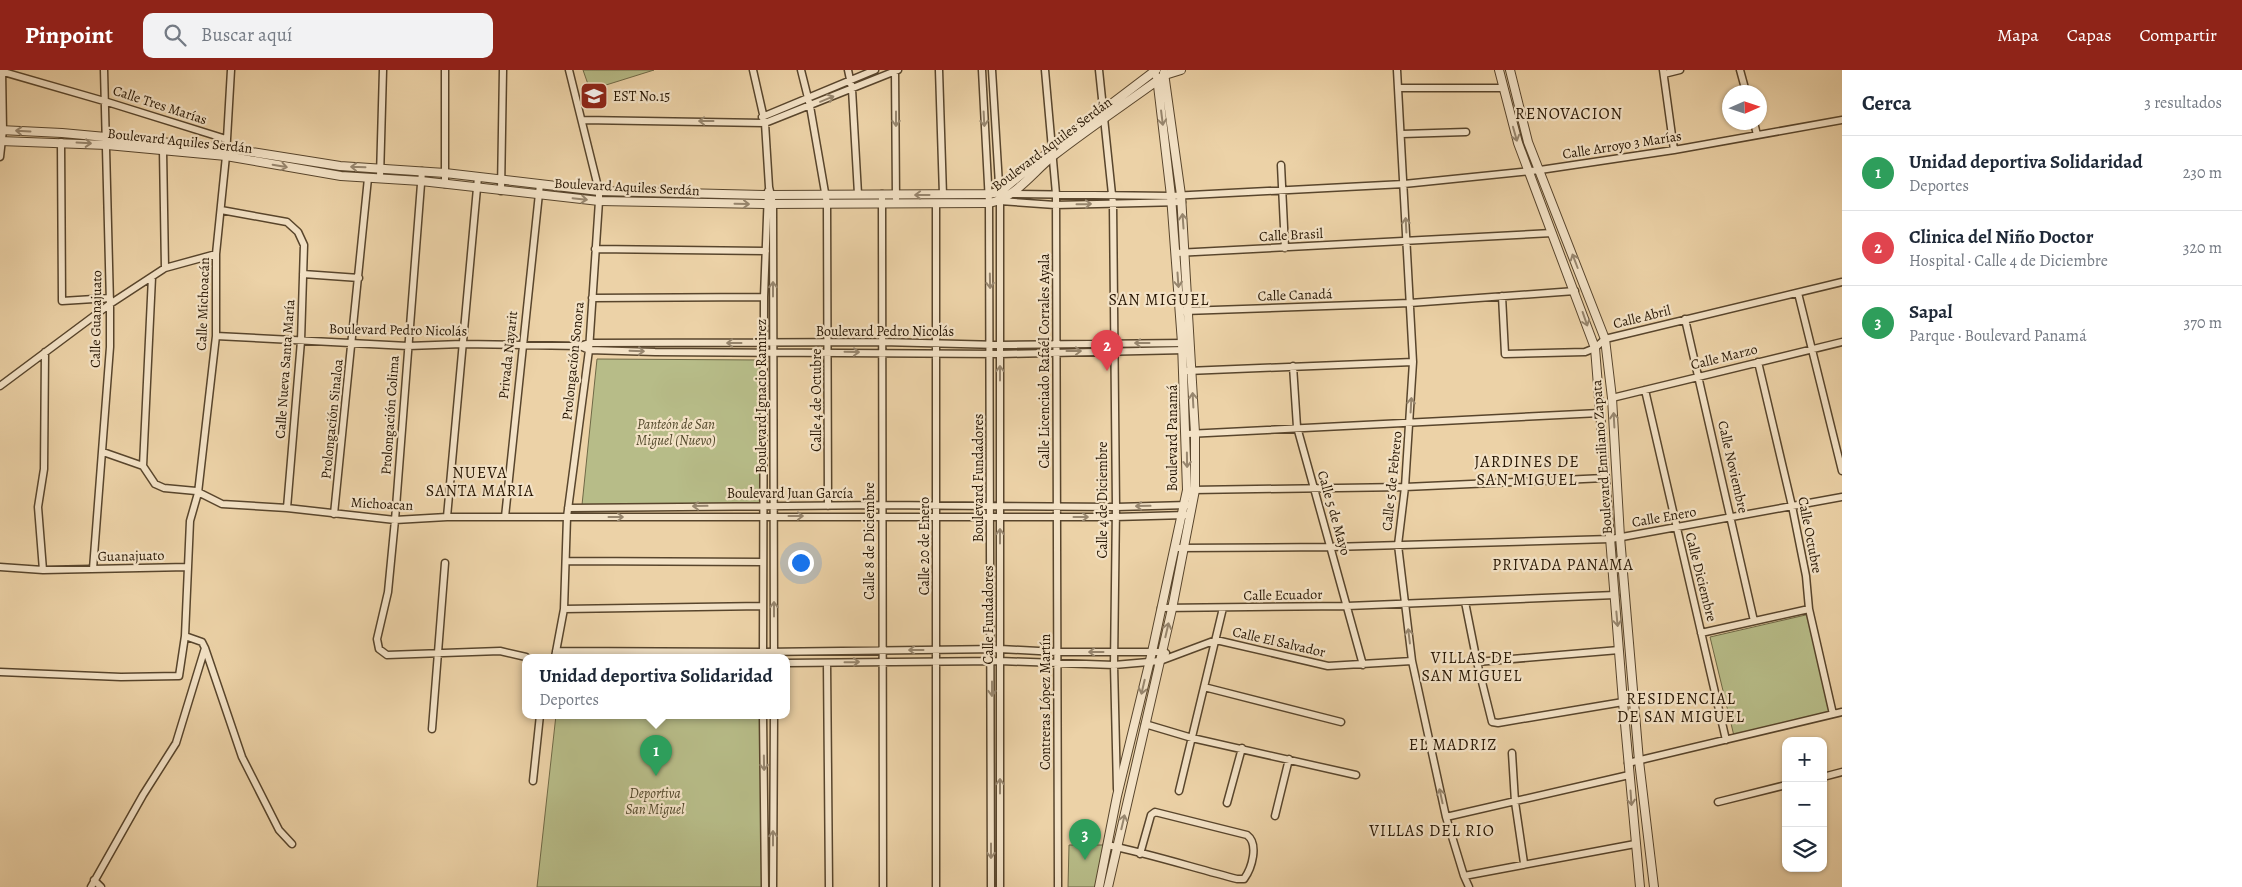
<!DOCTYPE html>
<html lang="es">
<head>
<meta charset="utf-8">
<style>
  :root { --surface:#fff; --page:#f2f2f3; --text:#1f2937; --muted:#747a83; --line:#e0e1e3; --accent:#8f2418 }
  body { margin:0; font-family:Alegreya,serif; background:var(--page); color:var(--text) }
  .controls { position:absolute; right:15px; bottom:15px; display:grid; overflow:hidden; border-radius:10px; box-shadow:0 1px 4px #0004 }
  .controls button { width:45px; height:45px; display:grid; place-items:center; padding:0; border:0; border-bottom:1px solid var(--line); background:var(--surface); color:var(--text); font:25px sans-serif }
  .compass { position:absolute; left:1722px; top:15px; width:45px; height:45px; border-radius:50%; background:var(--surface); box-shadow:0 1px 4px #0004; rotate:87deg }
  .you { position:absolute; left:800px; top:492px; width:18px; height:18px; margin:-12px; border:4px solid #fff; border-radius:50%; background:#1a73e8; box-shadow:0 0 0 8px #1a73e833 }
  .badge { display:grid; place-items:center; width:32px; height:32px; border-radius:50%; background:var(--accent); color:#fff; font-size:16px; font-weight:700 }
  .pin { position:absolute; translate:-50% -41px; filter:drop-shadow(0 1px 2px #0008) }
  .pin::after { content:''; position:absolute; top:26px; width:18px; height:15px; background:inherit; clip-path:polygon(0 0,100% 0,50% 100%) }
  .popup { position:absolute; left:522px; top:584px; width:268px; height:65px; box-sizing:border-box; display:grid; place-content:center; border-radius:10px; background:var(--surface); filter:drop-shadow(0 1px 4px #0005); font-size:16px; white-space:nowrap; color:var(--muted) }
  .popup b { font-size:19px; color:var(--text) }
  .popup::after { content:''; position:absolute; left:50%; top:100%; margin-left:-10px; border:10px solid transparent; border-top-color:var(--surface) }
  .list { margin:0; padding:0; list-style:none }
  h2 { display:flex; justify-content:space-between; align-items:center; height:65px; margin:0; padding:0 20px; font-size:21px }
  h2 small { font-size:16px; font-weight:400; color:var(--muted) }
  .list li { display:grid; grid-template-columns:32px 1fr auto; gap:15px; align-items:center; box-sizing:border-box; height:75px; padding:0 20px; border-top:1px solid var(--line) }
  .list b { display:block; font-size:19px; white-space:nowrap }
  .list p { margin:0; font-size:16px; white-space:nowrap; color:var(--muted) }
  .list em { font-size:16px; font-style:normal; color:var(--muted) }
  .icon { flex:none; width:28px; height:28px; fill:none; stroke:currentColor; stroke-width:2; stroke-linecap:round; stroke-linejoin:round }
  .map { position:relative; flex:none; width:1842px; height:817px; overflow:hidden }
  header { display:flex; align-items:center; gap:30px; box-sizing:border-box; height:70px; padding:0 25px; background:var(--accent); color:#fff }
  header strong { font-size:24px }
  nav { display:flex; gap:28px; margin-inline-start:auto; font-size:18px }
  .search { width:350px; height:45px; background:var(--page); display:flex; align-items:center; gap:12px; box-sizing:border-box; padding:0 18px; border-radius:10px; color:var(--muted); font-size:19px }
  main { display:flex }
  aside { flex:1; background:var(--surface) }
  .map>svg:first-child { display:block }
  .green { fill:#b7bc88; stroke:#6f6946 }
  .lines { fill:none; stroke-linecap:round; stroke-linejoin:round }
  .minor-casing { stroke:#58452c; stroke-width:9 }
  .tertiary-casing { stroke:#58452c; stroke-width:10 }
  .minor { stroke:#f3e2c6; stroke-width:6 }
  .tertiary { stroke:#f3e2c6; stroke-width:8 }
  .oneway { stroke:#97866e }
  .labels { text-anchor:middle; dominant-baseline:central; stroke-width:4.5; stroke-linejoin:round; paint-order:stroke }
  .poi-label { font-size:14px; fill:#271603; stroke:#f3e2c6; text-anchor:start }
  .street-label { font-size:14px; fill:#271603; stroke:#f3e2c6 }
  .park-label { font-size:14px; font-style:italic; fill:#52482b; stroke:#f3e2c6 }
  .quarter-label { font-size:16px; letter-spacing:1px; fill:#271603; stroke:#f3e2c6 }
</style>
</head>
<body>
<header>
<strong>Pinpoint</strong>
<div class="search"><svg class="icon" aria-label="search" viewBox="0 0 24 24"><circle cx="10" cy="10" r="6"/><path d="M15 15l6 6"/></svg>Buscar aquí</div>
<nav><a>Mapa</a><a>Capas</a><a>Compartir</a></nav>
</header>
<main>
<div class="map">
<svg width="1842" height="817" viewBox="0 0 1842 817">
  <rect width="100%" height="100%" fill="#ecd2a7"/>
  <filter id="stains"><feTurbulence type="fractalNoise" baseFrequency=".004" numOctaves="4"/><feColorMatrix values="0 0 0 0 .2 0 0 0 0 .09 0 0 0 0 .02 0 0 0 .5 -.17"/></filter>
  <radialGradient id="worn" r=".72"><stop offset=".6" stop-color="#630" stop-opacity="0"/><stop offset="1" stop-color="#630" stop-opacity=".3"/></radialGradient>
  <!-- green -->
  <path class="green" d="M583,0H654L590,20Z
    M597,289L761,290L762,434L582,435Z
    M1810,544L1832,641L1734,666L1710,567Z
    M556,645H762L763,817H537Z
    M1069,775H1105L1096,817H1068Z"/>
  <g class="lines">
    <defs>
      <path id="minor" d="M753,0L765,53L769,117L773,134L774,587
        M801,0L810,36L827,134L828,436
        M848,0L852,19L858,124
        M895,0L896,129
        M939,0L943,125
        M982,0L989,133L991,817
        M992,0L1000,131V817
        M1045,0L1056,124L1058,817
        M1099,0L1113,134L1116,437L1114,595L1117,719
        M1397,0L1413,292L1405,417L1398,475L1412,591L1446,747L1464,806L1469,817
        M1663,0L1674,80
        M1740,0L1746,22
        M0,1L104,31L226,69
        M1664,4L1680,0
        M1399,18H1502
        M762,47L875,0
        M583,50L765,53L898,0
        M1754,52L1757,65
        M1402,64L1466,62
        M61,72L62,231L110,228
        M163,80L165,198
        M0,87L3,60L2,0
        M1281,95L1285,178
        M422,101L395,450L388,522L377,569L379,579L387,585L500,581L526,587
        M380,107L383,0
        M445,114V0
        M501,121L503,0
        M882,124L883,817
        M1011,124L1171,126L1404,114L1540,100L1674,80L1842,50
        M1000,131L1055,135L1182,132
        M936,135V817
        M221,140L287,152L298,162L304,175L301,271L287,438
        M595,179L766,181
        M1176,183L1552,163
        M303,204L359,208
        M152,207L143,396L155,414L164,418L196,421L222,434L287,438L395,450L447,447H1115L1186,445
        M1798,223L1842,401
        M1502,226L1505,284L1585,282L1595,278L1605,269L1842,212
        M592,228L764,227
        M1184,241L1410,233L1575,221
        M1685,249L1754,551
        M216,266L408,276L462,274L580,276L589,280L655,282L1000,284L1186,280
        M580,276L589,273L882,272L1000,275L1187,273
        M1758,292L1792,436L1806,506L1809,539L1833,644
        M1293,296L1297,357L1363,595
        M1187,301L1413,292
        M0,316L110,234L165,198L216,184
        M1645,320L1726,670
        M1612,328L1842,272
        M1187,364L1600,343
        M103,382L143,396
        M1192,420L1405,417L1605,408
        M568,438L882,435L1116,437L1188,435
        M334,444L368,108
        M447,447L478,107
        M505,447L540,114
        M1175,478L1331,477L1611,469L1842,427
        M567,491L763,492
        M0,497L43,500L188,497
        M93,499L110,277V234L104,0
        M43,500L38,437L44,399L45,282
        M1465,532L1477,592L1492,652L1498,653L1623,632
        M1161,538L1347,536L1615,525
        M564,539L763,536
        M1701,563L1809,539
        M185,566L202,572L205,578L242,687L279,760L292,774
        M556,581L763,582L1000,579L1057,582H1162L1166,583
        M555,587L564,539L567,447L589,280L599,131V121L569,0
        M763,587L764,227L768,121
        M1477,592L1619,580
        M786,593L1000,591L1114,595L1160,591L1216,570L1328,596L1412,591
        M827,593L829,817
        M0,602L121,607L179,606L185,566L190,451L198,423L216,266V184L226,86L231,0
        M1204,617L1341,652
        M763,645L765,817
        M1145,654L1192,668L1356,705
        M432,659L445,493
        M1512,683L1515,732L1524,793
        M1628,693L1842,642
        M1823,707L1842,702
        M533,711L540,645
        M1179,721L1223,538
        M1718,732L1786,715
        M1227,733L1242,678
        M1275,746L1289,689
        M1446,747L1629,705
        M1107,775C1151,784 1194,798 1237,809H1244C1252,798 1259,774 1247,765L1155,742L1151,745L1140,784
        M1464,806L1635,774
        M94,810L101,817
        M91,817L143,725L176,673L205,578
        M773,817L774,645"/>
      <path id="tertiary" d="M1499,0L1518,73L1595,278L1623,632L1640,817
        M1510,0L1528,72L1605,269L1612,328L1620,467L1639,691L1654,817
        M0,60L62,63L226,78L340,96L445,103L599,121L767,125L988,124L1000,122L1052,79L1156,0
        M0,71L107,75L226,86L341,106L421,111L599,131L766,134L989,133C1014,129 1033,102 1053,86C1089,58 1128,32 1165,5L1181,0
        M1099,817L1117,726L1152,582L1187,420L1182,273L1171,126L1157,7
        M1108,817L1172,539L1195,420V363L1181,125L1164,3"/>
    </defs>
    <!-- minor casing -->
    <use href="#minor" class="minor-casing"/>
    <!-- tertiary casing -->
    <use href="#tertiary" class="tertiary-casing"/>
    <!-- minor -->
    <use href="#minor" class="minor"/>
    <!-- tertiary -->
    <use href="#tertiary" class="tertiary"/>
  </g>
  <!-- one-way arrows -->
  <defs><path id="oneway-shaft" d="M-6 0H5M1.5-3L5.5 0L1.5 3" fill="none" stroke-width="1.6" stroke-linecap="round" stroke-linejoin="round" transform="scale(1.25)"/></defs>
  <g class="oneway">
    <use href="#oneway-shaft" transform="translate(827 29) rotate(-22)"/>
    <use href="#oneway-shaft" transform="translate(1162 48) rotate(83)"/>
    <use href="#oneway-shaft" transform="translate(896 49) rotate(90)"/>
    <use href="#oneway-shaft" transform="translate(984 49) rotate(87)"/>
    <use href="#oneway-shaft" transform="translate(706 51) rotate(-180)"/>
    <use href="#oneway-shaft" transform="translate(23 61) rotate(-177)"/>
    <use href="#oneway-shaft" transform="translate(1515 64) rotate(74)"/>
    <use href="#oneway-shaft" transform="translate(84 73) rotate(3)"/>
    <use href="#oneway-shaft" transform="translate(280 96) rotate(10)"/>
    <use href="#oneway-shaft" transform="translate(358 97) rotate(-178)"/>
    <use href="#oneway-shaft" transform="translate(922 125) rotate(-180)"/>
    <use href="#oneway-shaft" transform="translate(580 129) rotate(6)"/>
    <use href="#oneway-shaft" transform="translate(742 134) rotate(1)"/>
    <use href="#oneway-shaft" transform="translate(1084 134) rotate(-1)"/>
    <use href="#oneway-shaft" transform="translate(1183 151) rotate(-94)"/>
    <use href="#oneway-shaft" transform="translate(1406 155) rotate(-93)"/>
    <use href="#oneway-shaft" transform="translate(1575 191) rotate(-111)"/>
    <use href="#oneway-shaft" transform="translate(1178 210) rotate(86)"/>
    <use href="#oneway-shaft" transform="translate(990 211) rotate(89)"/>
    <use href="#oneway-shaft" transform="translate(773 219) rotate(-90)"/>
    <use href="#oneway-shaft" transform="translate(1585 249) rotate(71)"/>
    <use href="#oneway-shaft" transform="translate(734 273) rotate(180)"/>
    <use href="#oneway-shaft" transform="translate(1142 273) rotate(180)"/>
    <use href="#oneway-shaft" transform="translate(637 281) rotate(2)"/>
    <use href="#oneway-shaft" transform="translate(1074 281)"/>
    <use href="#oneway-shaft" transform="translate(852 282) rotate(1)"/>
    <use href="#oneway-shaft" transform="translate(1000 303) rotate(-90)"/>
    <use href="#oneway-shaft" transform="translate(1193 330) rotate(-93)"/>
    <use href="#oneway-shaft" transform="translate(1411 335) rotate(-87)"/>
    <use href="#oneway-shaft" transform="translate(1614 350) rotate(-93)"/>
    <use href="#oneway-shaft" transform="translate(1187 390) rotate(89)"/>
    <use href="#oneway-shaft" transform="translate(700 436) rotate(179)"/>
    <use href="#oneway-shaft" transform="translate(1143 436) rotate(179)"/>
    <use href="#oneway-shaft" transform="translate(796 446)"/>
    <use href="#oneway-shaft" transform="translate(616 447)"/>
    <use href="#oneway-shaft" transform="translate(1081 447)"/>
    <use href="#oneway-shaft" transform="translate(1000 466) rotate(-90)"/>
    <use href="#oneway-shaft" transform="translate(774 539) rotate(-90)"/>
    <use href="#oneway-shaft" transform="translate(1617 549) rotate(85)"/>
    <use href="#oneway-shaft" transform="translate(1167 560) rotate(-77)"/>
    <use href="#oneway-shaft" transform="translate(1409 566) rotate(-97)"/>
    <use href="#oneway-shaft" transform="translate(916 580) rotate(-180)"/>
    <use href="#oneway-shaft" transform="translate(1096 582) rotate(-180)"/>
    <use href="#oneway-shaft" transform="translate(852 592) rotate(-1)"/>
    <use href="#oneway-shaft" transform="translate(1143 617) rotate(103)"/>
    <use href="#oneway-shaft" transform="translate(992 619) rotate(90)"/>
    <use href="#oneway-shaft" transform="translate(764 693) rotate(89)"/>
    <use href="#oneway-shaft" transform="translate(1000 716) rotate(-90)"/>
    <use href="#oneway-shaft" transform="translate(1441 726) rotate(-102)"/>
    <use href="#oneway-shaft" transform="translate(1631 728) rotate(86)"/>
    <use href="#oneway-shaft" transform="translate(1123 752) rotate(-77)"/>
    <use href="#oneway-shaft" transform="translate(773 768) rotate(-90)"/>
    <use href="#oneway-shaft" transform="translate(991 781) rotate(90)"/>
  </g>
  <!-- icons -->
  <defs>
    <symbol id="school-square" viewBox="-11 -11 22 22"><rect x="-9" y="-9" width="18" height="18" rx="4" fill="#8f2418" stroke="#f3e2c6"/><path d="M0-5L7-2L0 1L-7-2ZM-4 1L0 2.5L4 1V4Q0 6-4 4Z" fill="#fff"/></symbol>
  </defs>
  <g fill-rule="evenodd">
    <use href="#school-square" x="578" y="10" width="32" height="32"/>
  </g>
  <g class="labels">
    <!-- poi labels -->
    <g class="poi-label">
      <text x="613" y="26">EST No.15</text>
    </g>
    <!-- street labels -->
    <g class="street-label">
      <text transform="translate(160 35) rotate(18)">Calle Tres Marías</text>
      <text transform="translate(180 71) rotate(6)">Boulevard Aquiles Serdán</text>
      <text transform="translate(1052 74) rotate(-37)">Boulevard Aquiles Serdán</text>
      <text transform="translate(1622 75) rotate(-9)">Calle Arroyo 3 Marías</text>
      <text transform="translate(627 117) rotate(3)">Boulevard Aquiles Serdán</text>
      <text transform="translate(1291 165) rotate(-3)">Calle Brasil</text>
      <text transform="translate(1295 225) rotate(-2)">Calle Canadá</text>
      <text transform="translate(203 234) rotate(-88)">Calle Michoacán</text>
      <text transform="translate(1642 247) rotate(-14)">Calle Abril</text>
      <text transform="translate(96 249) rotate(-89)">Calle Guanajuato</text>
      <text transform="translate(398 260) rotate(1)">Boulevard Pedro Nicolás</text>
      <text x="885" y="261">Boulevard Pedro Nicolás</text>
      <text transform="translate(508 285) rotate(-84)">Privada Nayarit</text>
      <text transform="translate(1724 287) rotate(-14)">Calle Marzo</text>
      <text transform="translate(573 291) rotate(-84)">Prolongación Sonora</text>
      <text transform="translate(1044 291) rotate(-90)">Calle Licenciado Rafaél Corrales Ayala</text>
      <text transform="translate(285 299) rotate(-86)">Calle Nueva Santa María</text>
      <text transform="translate(761 326) rotate(-90)">Boulevard Ignacio Ramirez</text>
      <text transform="translate(816 330) rotate(-90)">Calle 4 de Octubre</text>
      <text transform="translate(390 345) rotate(-86)">Prolongación Colima</text>
      <text transform="translate(332 349) rotate(-84)">Prolongación Sinaloa</text>
      <text transform="translate(1172 368) rotate(-90)">Boulevard Panamá</text>
      <text transform="translate(1602 387) rotate(-94)">Boulevard Emiliano Zapata</text>
      <text transform="translate(1733 397) rotate(77)">Calle Noviembre</text>
      <text transform="translate(978 408) rotate(-90)">Boulevard Fundadores</text>
      <text transform="translate(1392 411) rotate(-84)">Calle 5 de Febrero</text>
      <text x="790" y="423">Boulevard Juan García</text>
      <text transform="translate(1102 430) rotate(-90)">Calle 4 de Diciembre</text>
      <text transform="translate(382 434) rotate(3)">Michoacan</text>
      <text transform="translate(1334 443) rotate(74)">Calle 5 de Mayo</text>
      <text transform="translate(1664 447) rotate(-10)">Calle Enero</text>
      <text transform="translate(1810 465) rotate(79)">Calle Octubre</text>
      <text transform="translate(869 471) rotate(-90)">Calle 8 de Diciembre</text>
      <text transform="translate(924 476) rotate(-90)">Calle 20 de Enero</text>
      <text transform="translate(131 486) rotate(-1)">Guanajuato</text>
      <text transform="translate(1701 507) rotate(76)">Calle Diciembre</text>
      <text transform="translate(1283 525) rotate(-1)">Calle Ecuador</text>
      <text transform="translate(988 545) rotate(-90)">Calle Fundadores</text>
      <text transform="translate(1279 572) rotate(13)">Calle El Salvador</text>
      <text transform="translate(1045 632) rotate(-90)">Contreras López Martín</text>
    </g>
    <!-- park labels -->
    <g class="park-label">
      <text x="676" y="354">Panteón de San<tspan x="676" dy="16">Miguel (Nuevo)</tspan></text>
      <text x="655" y="723">Deportiva<tspan x="655" dy="16">San Miguel</tspan></text>
    </g>
    <!-- quarter labels -->
    <g class="quarter-label">
      <text x="1569" y="44">RENOVACION</text>
      <text x="1159" y="230">SAN MIGUEL</text>
      <text x="1527" y="392">JARDINES DE<tspan x="1527" dy="18">SAN MIGUEL</tspan></text>
      <text x="480" y="403">NUEVA<tspan x="480" dy="18">SANTA MARIA</tspan></text>
      <text x="1563" y="495">PRIVADA PANAMA</text>
      <text x="1472" y="588">VILLAS DE<tspan x="1472" dy="18">SAN MIGUEL</tspan></text>
      <text x="1681" y="629">RESIDENCIAL<tspan x="1681" dy="18">DE SAN MIGUEL</tspan></text>
      <text x="1453" y="675">EL MADRIZ</text>
      <text x="1432" y="761">VILLAS DEL RIO</text>
    </g>
  </g>
  <rect width="100%" height="100%" filter="url(#stains)"/>
  <rect width="100%" height="100%" fill="url(#worn)"/>
</svg>
<div class="controls">
<button>+</button>
<button>−</button>
<button><svg class="icon" aria-label="layers" viewBox="0 0 24 24"><path d="M12 4l9 5-9 5-9-5zM3 14l9 5 9-5"/></svg></button>
</div>
<svg class="compass" viewBox="-18 -18 36 36"><path d="M0-13l5 13h-10z" fill="#e53935"/><path d="M0 13l5-13h-10z" fill="#747a83"/></svg>
<div class="you"></div>
<div class="pin badge" style="left:656px;top:706px;background:#2e9e5b">1</div>
<div class="popup"><b>Unidad deportiva Solidaridad</b>Deportes</div>
<div class="pin badge" style="left:1107px;top:301px;background:#e0444e">2</div>
<div class="pin badge" style="left:1085px;top:790px;background:#2e9e5b">3</div>
</div>
<aside>
<h2>Cerca<small>3 resultados</small></h2>
<ul class="list">
<li><span class="badge" style="background:#2e9e5b">1</span><div><b>Unidad deportiva Solidaridad</b><p>Deportes</p></div><em>230 m</em></li>
<li><span class="badge" style="background:#e0444e">2</span><div><b>Clinica del Niño Doctor</b><p>Hospital · Calle 4 de Diciembre</p></div><em>320 m</em></li>
<li><span class="badge" style="background:#2e9e5b">3</span><div><b>Sapal</b><p>Parque · Boulevard Panamá</p></div><em>370 m</em></li>
</ul>
</aside>
</main>
</body>
</html>
